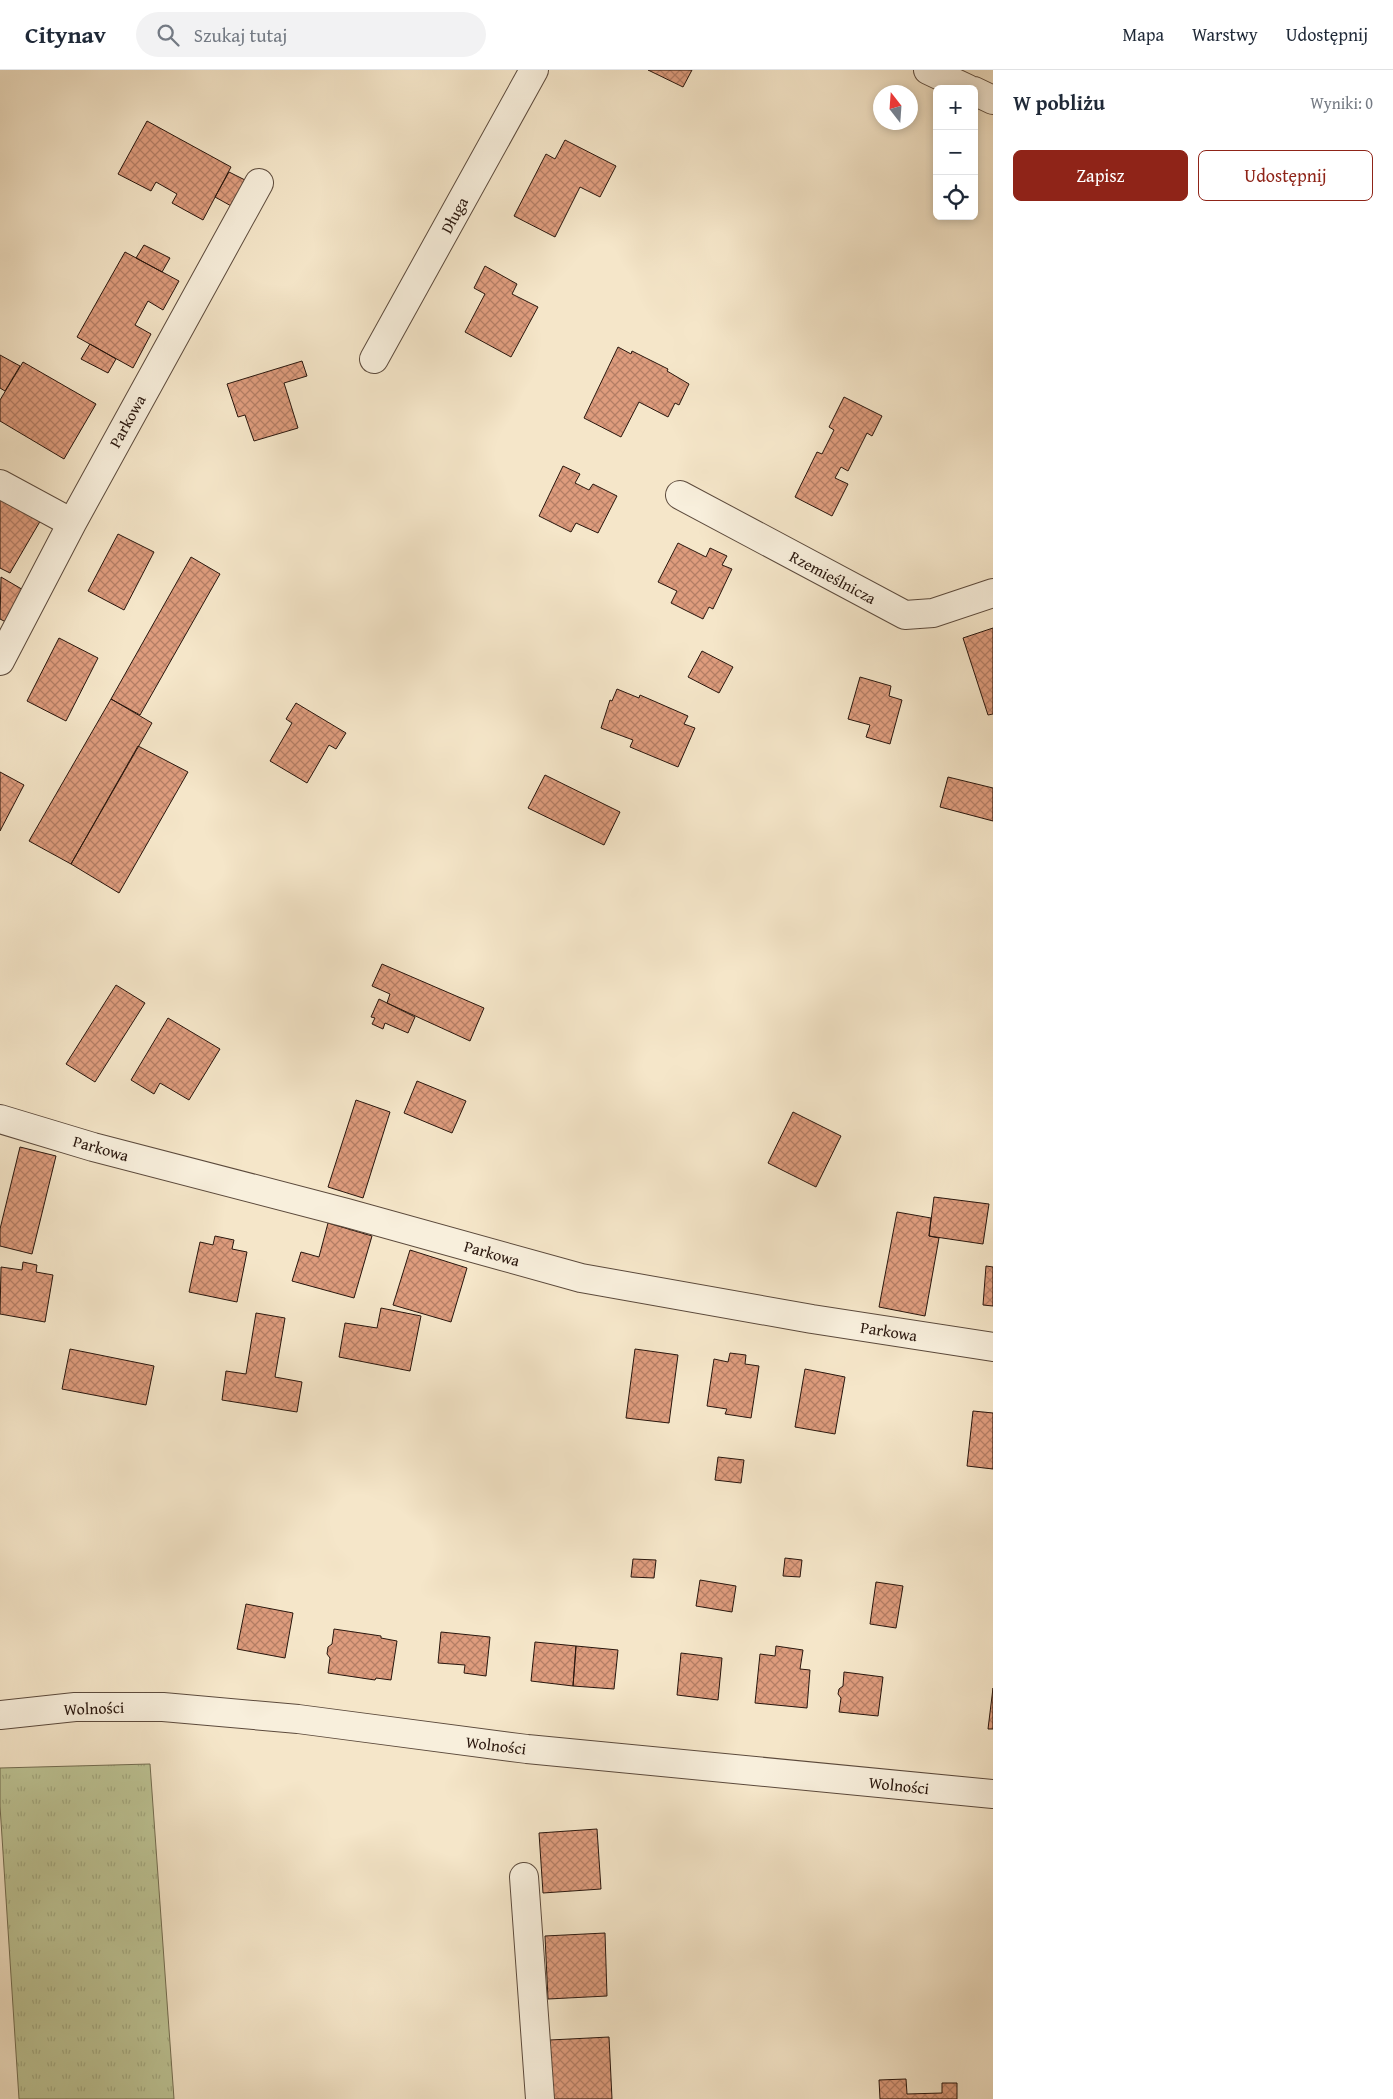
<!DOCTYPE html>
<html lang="pl">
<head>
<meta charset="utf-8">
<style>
  :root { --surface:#fff; --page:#f2f2f3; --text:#1f2937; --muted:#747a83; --line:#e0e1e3; --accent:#8f2418 }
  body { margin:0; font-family:"Gentium Book Plus",serif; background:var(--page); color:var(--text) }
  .controls { position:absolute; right:15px; top:15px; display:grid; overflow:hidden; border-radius:8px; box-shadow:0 2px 8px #0003 }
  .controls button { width:45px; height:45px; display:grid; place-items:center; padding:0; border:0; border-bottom:1px solid var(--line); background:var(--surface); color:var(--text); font:25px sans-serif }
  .compass { position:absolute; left:873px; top:15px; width:45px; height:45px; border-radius:50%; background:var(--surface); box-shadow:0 2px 8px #0003; rotate:343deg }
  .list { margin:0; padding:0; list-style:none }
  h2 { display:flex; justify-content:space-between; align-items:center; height:65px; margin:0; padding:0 20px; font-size:21px }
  h2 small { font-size:16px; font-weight:400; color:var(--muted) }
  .actions { display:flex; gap:10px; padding:15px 20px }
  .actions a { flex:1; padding:11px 0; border:1px solid var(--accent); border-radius:8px; text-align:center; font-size:18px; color:var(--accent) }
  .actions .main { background:var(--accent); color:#fff }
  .icon { flex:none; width:28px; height:28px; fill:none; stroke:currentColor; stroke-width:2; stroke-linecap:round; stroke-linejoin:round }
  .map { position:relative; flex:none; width:993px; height:2029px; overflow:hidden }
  header { display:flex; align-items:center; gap:30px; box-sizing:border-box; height:70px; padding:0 25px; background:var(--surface); border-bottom:1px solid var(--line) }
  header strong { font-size:24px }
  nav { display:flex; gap:28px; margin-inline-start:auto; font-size:18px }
  .search { width:350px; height:45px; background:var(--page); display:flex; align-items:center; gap:12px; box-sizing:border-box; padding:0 18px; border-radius:28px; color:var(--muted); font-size:19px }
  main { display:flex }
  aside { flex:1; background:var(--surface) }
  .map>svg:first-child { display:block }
  .grass { fill:url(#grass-tufts); stroke:#736d51 }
  .building { fill:url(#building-cross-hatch); stroke:#29160d }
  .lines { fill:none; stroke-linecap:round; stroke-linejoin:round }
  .minor-casing { stroke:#5c4a3c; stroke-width:30 }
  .minor { stroke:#f8efdc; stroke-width:28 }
  .labels { text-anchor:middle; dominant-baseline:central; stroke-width:5; stroke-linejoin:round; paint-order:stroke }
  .street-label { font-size:16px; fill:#29160d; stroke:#f8efdc }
</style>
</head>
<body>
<header>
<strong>Citynav</strong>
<div class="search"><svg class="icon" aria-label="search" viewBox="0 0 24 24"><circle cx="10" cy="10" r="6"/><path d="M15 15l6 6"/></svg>Szukaj tutaj</div>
<nav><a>Mapa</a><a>Warstwy</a><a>Udostępnij</a></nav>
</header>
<main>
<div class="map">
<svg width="993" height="2029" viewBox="0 0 993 2029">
  <defs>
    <pattern id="grass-tufts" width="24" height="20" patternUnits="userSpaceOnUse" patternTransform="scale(1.25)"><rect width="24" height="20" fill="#bdc495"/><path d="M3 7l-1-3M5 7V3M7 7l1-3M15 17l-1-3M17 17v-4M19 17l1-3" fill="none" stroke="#a2a87f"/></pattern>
    <pattern id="building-cross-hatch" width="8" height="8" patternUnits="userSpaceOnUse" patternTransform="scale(1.25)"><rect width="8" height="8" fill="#de9c7d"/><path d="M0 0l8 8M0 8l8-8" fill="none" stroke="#b47e65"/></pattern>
  </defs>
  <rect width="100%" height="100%" fill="#f5e6c9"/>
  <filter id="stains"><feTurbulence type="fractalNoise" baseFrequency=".004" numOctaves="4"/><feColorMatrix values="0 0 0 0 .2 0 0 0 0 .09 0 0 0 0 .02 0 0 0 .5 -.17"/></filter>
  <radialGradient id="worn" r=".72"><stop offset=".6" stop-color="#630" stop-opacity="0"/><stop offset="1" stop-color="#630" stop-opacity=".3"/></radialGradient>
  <!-- grass -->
  <path class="grass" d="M150,1694L174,2029H19L0,1736V1698Z"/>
  <!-- building -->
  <path class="building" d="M648,0H692L683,17Z
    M147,51L231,97L203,150L172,133L177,124L156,112L151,121L118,104Z
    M565,70L616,96L600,127L580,117L555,167L514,146L546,84L555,89Z
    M229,102L247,111L233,137L215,127Z
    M144,175L170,188L162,202L136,188Z
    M125,182L179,211L163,240L148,231L135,255L151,264L133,298L77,267Z
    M485,196L517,214L512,224L538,237L511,287L465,262L485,224L474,218Z
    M90,274L116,289L108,303L81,289Z
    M618,277L631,284L632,281L668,299L667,301L689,314L679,335L675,333L668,347L639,332L621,367L584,348Z
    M0,285L20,296L5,321L0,318Z
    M302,291L307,306L284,313L298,358L254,371L245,345L238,347L227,314Z
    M23,292L96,334L64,389L0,351V330Z
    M844,327L882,346L872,366L867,363L848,401L841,397L835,408L848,414L832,446L795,427L817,382L822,384L834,360L829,357Z
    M563,396L580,404L575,413L589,420L593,414L617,426L598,463L576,453L571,462L539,446Z
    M0,425L42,448L10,503L0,498Z
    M118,464L154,482L124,540L88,521Z
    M678,473L706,487L710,478L727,486L722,495L732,499L713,539L709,537L703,549L671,533L677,521L658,512Z
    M191,487L220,504L140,645L111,629Z
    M1,507L25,521L8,553L0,549Z
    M993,558V644L988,645L963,568Z
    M59,568L98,588L66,651L27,631Z
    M702,581L733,597L719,623L688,607Z
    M860,607L891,616L889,626L902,630L890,674L866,667L870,655L848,649Z
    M617,619L639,628L640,625L688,646L684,654L695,658L678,697L630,677L633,670L601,658L610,630L612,631Z
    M111,629L152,653L71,794L29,771Z
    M296,633L346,663L336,679L329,675L307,713L270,691L292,653L286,649Z
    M138,676L188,702L119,823L71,794Z
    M0,702L24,715L0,761Z
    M545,705L620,742L604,775L528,738Z
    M948,707L993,718V751L940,737Z
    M382,894L484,938L470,971L387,933L390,924L372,916Z
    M116,915L145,933L95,1012L66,994Z
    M379,929L415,947L408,963L385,953L383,959L372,954L375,948L371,947Z
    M168,948L220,979L189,1030L160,1013L154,1024L131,1010Z
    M417,1011L466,1031L452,1063L404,1043Z
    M356,1030L390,1042L363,1128L328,1117Z
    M793,1042L841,1066L816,1117L768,1093Z
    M20,1077L56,1086L32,1184L0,1176V1159Z
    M934,1127L989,1134L983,1174L929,1166Z
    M897,1142L931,1148L929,1166L939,1168L925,1246L879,1237Z
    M328,1153L372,1166L354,1228L292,1211L301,1182L319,1187Z
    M215,1166L234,1170L232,1179L247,1182L237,1232L189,1222L200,1172L213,1175Z
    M410,1180L467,1198L451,1252L393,1235Z
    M23,1192L37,1195L36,1202L53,1205L45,1252L0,1244L1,1197L22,1200Z
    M986,1196L993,1197V1236L983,1235Z
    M381,1238L421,1246L410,1301L339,1287L345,1253L377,1258Z
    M256,1243L285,1248L275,1307L302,1312L297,1342L222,1330L226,1301L246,1304Z
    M70,1279L154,1296L146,1335L62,1319Z
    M635,1279L678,1285L669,1353L626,1348Z
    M730,1283L746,1285L745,1294L759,1296L751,1348L725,1344L727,1339L707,1336L714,1289L728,1292Z
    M805,1299L845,1307L835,1364L795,1357Z
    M973,1341L993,1343V1399L967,1396Z
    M718,1387L744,1390L741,1413L715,1410Z
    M785,1488L802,1490L800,1507L783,1506Z
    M633,1489L656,1490L654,1508L631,1507Z
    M700,1510L736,1516L732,1542L696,1536Z
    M876,1512L903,1516L896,1558L870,1554Z
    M246,1534L293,1543L285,1588L237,1579Z
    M334,1559L381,1566V1568L397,1571L391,1610L376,1608L375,1610L328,1603L330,1588L327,1584L328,1577L332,1574Z
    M441,1562L490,1567L486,1606L464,1603L465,1595L438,1593Z
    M535,1572L576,1576L573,1616L531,1611Z
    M576,1576L618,1580L614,1619L573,1616Z
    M776,1576L803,1580L800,1599L810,1600L807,1638L755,1633L760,1584L775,1586Z
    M681,1583L722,1588L718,1630L677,1625Z
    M844,1602L883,1607L878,1646L839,1642L841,1628L838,1624L839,1619L843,1616Z
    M993,1618V1659H988Z
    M597,1759L601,1819L543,1823L539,1763Z
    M605,1863L607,1926L548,1929L545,1866Z
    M609,1967L612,2029H553L550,1970Z
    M906,2009L907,2024L942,2023V2013H957V2029H880L879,2010Z"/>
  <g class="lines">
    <defs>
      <path id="minor" d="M928,0L968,19
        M974,21L993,30
        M374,289L534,0
        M0,414L72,453
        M680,425L905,545L933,543L993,523
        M0,591L72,453L259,113
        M0,1049L93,1077L347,1143L581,1208L812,1249L993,1277
        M0,1645L75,1637H163L298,1649L527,1679L993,1724
        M524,1807L540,2029"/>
    </defs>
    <!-- minor casing -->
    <use href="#minor" class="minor-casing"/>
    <!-- minor -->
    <use href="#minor" class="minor"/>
  </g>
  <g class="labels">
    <!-- street labels -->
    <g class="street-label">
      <text transform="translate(454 145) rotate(-61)">Długa</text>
      <text transform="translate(127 351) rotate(-61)">Parkowa</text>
      <text transform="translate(833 507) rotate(28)">Rzemieślnicza</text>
      <text transform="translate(101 1078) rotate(16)">Parkowa</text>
      <text transform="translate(492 1183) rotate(16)">Parkowa</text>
      <text transform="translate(889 1261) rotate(9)">Parkowa</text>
      <text transform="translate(94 1638) rotate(-2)">Wolności</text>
      <text transform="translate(496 1675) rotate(7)">Wolności</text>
      <text transform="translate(899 1715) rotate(6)">Wolności</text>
    </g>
  </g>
  <rect width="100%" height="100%" filter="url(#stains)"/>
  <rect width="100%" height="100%" fill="url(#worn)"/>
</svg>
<div class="controls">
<button>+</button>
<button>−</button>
<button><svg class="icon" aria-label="locate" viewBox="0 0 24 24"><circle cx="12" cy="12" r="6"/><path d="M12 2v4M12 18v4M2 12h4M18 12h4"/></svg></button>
</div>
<svg class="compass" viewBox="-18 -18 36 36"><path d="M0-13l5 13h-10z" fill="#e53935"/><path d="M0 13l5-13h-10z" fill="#747a83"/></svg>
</div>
<aside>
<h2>W pobliżu<small>Wyniki: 0</small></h2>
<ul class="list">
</ul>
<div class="actions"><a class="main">Zapisz</a><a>Udostępnij</a></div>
</aside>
</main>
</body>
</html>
